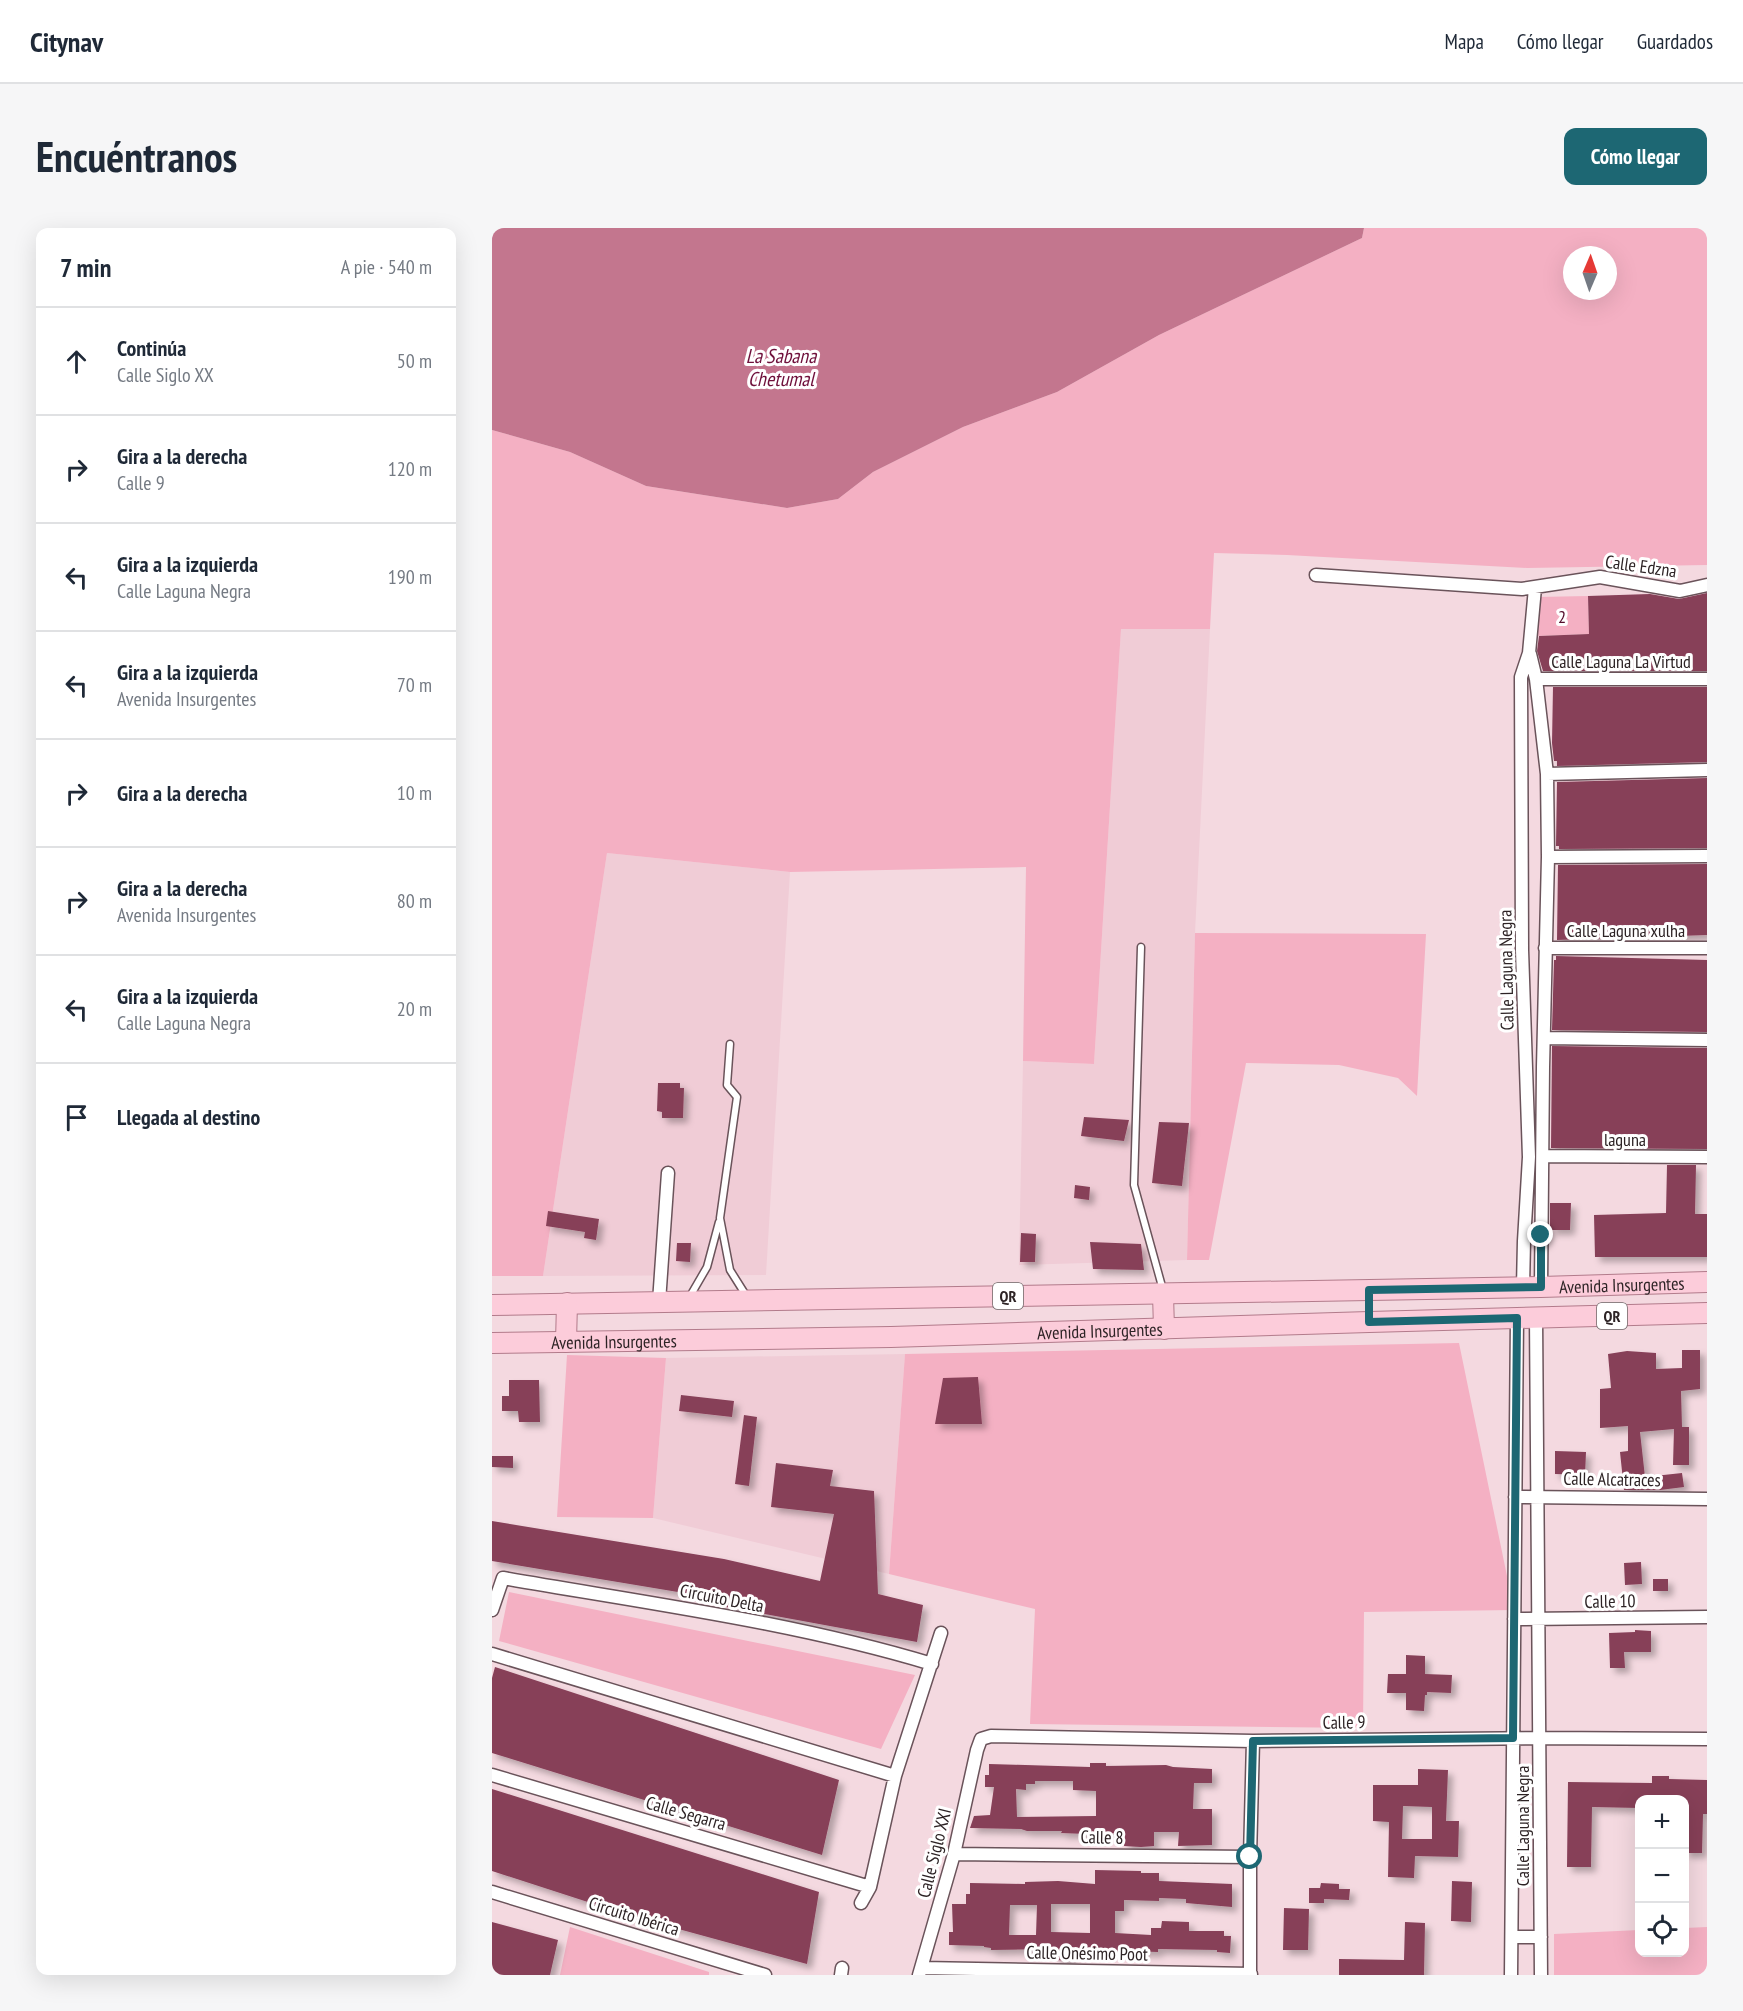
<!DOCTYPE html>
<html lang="es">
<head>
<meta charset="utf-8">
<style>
  :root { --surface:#fff; --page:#f6f6f7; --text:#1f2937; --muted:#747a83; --line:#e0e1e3; --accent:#1d6773 }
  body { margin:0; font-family:"PT Sans Narrow",sans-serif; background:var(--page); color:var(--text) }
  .controls { position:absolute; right:18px; bottom:18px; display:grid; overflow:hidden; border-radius:12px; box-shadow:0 6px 24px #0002 }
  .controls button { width:54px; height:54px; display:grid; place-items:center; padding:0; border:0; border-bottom:2px solid var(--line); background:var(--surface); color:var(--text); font:30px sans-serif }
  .compass { position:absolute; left:1071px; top:18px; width:54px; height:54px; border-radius:50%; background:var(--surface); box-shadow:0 6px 24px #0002; rotate:2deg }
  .stop { position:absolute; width:18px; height:18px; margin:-14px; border:4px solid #1d6773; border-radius:50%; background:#fff }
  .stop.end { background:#1d6773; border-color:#fff; box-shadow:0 2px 6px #0008 }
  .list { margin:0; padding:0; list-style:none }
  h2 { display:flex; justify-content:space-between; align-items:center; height:78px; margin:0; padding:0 24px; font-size:26px }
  h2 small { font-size:20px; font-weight:400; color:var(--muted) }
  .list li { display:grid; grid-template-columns:39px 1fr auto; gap:18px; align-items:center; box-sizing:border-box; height:108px; padding:0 24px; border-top:2px solid var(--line) }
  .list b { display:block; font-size:22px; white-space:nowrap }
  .list p { margin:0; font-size:20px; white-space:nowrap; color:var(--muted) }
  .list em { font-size:20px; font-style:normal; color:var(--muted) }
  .icon { flex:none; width:33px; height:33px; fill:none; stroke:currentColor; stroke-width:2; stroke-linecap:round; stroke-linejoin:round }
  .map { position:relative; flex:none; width:1215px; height:1747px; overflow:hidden; border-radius:12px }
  header { display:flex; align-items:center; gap:36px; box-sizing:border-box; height:84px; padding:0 30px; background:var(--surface); border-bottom:2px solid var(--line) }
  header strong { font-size:28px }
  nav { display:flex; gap:33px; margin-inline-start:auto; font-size:21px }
  .intro { display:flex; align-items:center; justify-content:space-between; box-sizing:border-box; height:144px; padding:0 36px }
  h1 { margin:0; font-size:42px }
  .button { padding:15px 27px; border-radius:12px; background:var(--accent); color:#fff; font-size:21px; font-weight:700 }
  main { display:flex; gap:36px; padding:0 36px }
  aside { flex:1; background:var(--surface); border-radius:12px; box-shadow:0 6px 24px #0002 }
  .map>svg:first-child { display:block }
  .built { fill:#f0ccd6 }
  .green { fill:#f4b0c3; fill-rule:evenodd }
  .water { fill:#c3768e }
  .building { fill:#873f58; fill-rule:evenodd; filter:url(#shadow) }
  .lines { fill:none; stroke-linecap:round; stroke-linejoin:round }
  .lane-casing { stroke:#6a535a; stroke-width:9 }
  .street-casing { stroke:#6a535a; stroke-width:15 }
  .primary-casing { stroke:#b27b8b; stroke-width:22 }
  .lane { stroke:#fff; stroke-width:6 }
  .street { stroke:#fff; stroke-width:12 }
  .primary { stroke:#fcccda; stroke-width:20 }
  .route { stroke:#1d6773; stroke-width:8 }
  .labels { text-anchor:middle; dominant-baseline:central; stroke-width:6; stroke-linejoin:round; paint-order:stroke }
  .shield { fill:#fff; stroke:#6c6566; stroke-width:1.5 }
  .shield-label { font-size:16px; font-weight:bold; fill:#2d2325 }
  .street-label { font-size:18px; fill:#2d2325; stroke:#fff }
  .park-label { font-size:18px; fill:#540d2c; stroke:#fff }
  .water-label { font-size:20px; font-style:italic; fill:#6f103b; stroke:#fff }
</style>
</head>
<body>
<header>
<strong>Citynav</strong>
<nav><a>Mapa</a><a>Cómo llegar</a><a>Guardados</a></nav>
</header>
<div class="intro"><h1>Encuéntranos</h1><a class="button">Cómo llegar</a></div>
<main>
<aside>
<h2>7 min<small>A pie · 540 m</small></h2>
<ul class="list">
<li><svg class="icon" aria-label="ahead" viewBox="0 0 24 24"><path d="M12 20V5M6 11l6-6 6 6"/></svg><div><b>Continúa</b><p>Calle Siglo XX</p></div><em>50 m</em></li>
<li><svg class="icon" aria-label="right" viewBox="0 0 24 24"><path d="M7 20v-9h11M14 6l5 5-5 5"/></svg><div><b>Gira a la derecha</b><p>Calle 9</p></div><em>120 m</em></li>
<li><svg class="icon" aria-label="left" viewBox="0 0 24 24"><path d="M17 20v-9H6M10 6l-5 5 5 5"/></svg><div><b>Gira a la izquierda</b><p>Calle Laguna Negra</p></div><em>190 m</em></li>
<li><svg class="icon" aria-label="left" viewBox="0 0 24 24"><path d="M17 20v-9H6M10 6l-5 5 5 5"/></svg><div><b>Gira a la izquierda</b><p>Avenida Insurgentes</p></div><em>70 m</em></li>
<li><svg class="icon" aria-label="right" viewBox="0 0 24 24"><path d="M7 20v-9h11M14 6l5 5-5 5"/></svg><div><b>Gira a la derecha</b></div><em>10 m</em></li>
<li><svg class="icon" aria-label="right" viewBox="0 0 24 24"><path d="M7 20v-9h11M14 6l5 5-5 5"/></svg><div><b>Gira a la derecha</b><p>Avenida Insurgentes</p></div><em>80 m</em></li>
<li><svg class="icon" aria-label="left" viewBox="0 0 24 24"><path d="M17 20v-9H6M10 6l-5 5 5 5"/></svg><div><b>Gira a la izquierda</b><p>Calle Laguna Negra</p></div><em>20 m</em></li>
<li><svg class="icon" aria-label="arrive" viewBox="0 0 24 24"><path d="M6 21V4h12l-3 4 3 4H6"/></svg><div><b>Llegada al destino</b></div></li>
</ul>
</aside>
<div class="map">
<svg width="1215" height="1747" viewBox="0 0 1215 1747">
  <defs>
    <filter id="shadow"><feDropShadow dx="5" dy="5" stdDeviation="3" flood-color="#0004"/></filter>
  </defs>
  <rect width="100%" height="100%" fill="#f4d9e0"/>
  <!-- built -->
  <path class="built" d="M629,401H718L703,705L695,1032L527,1037L531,833L602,836Z
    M115,625L298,644L274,1047L51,1048Z
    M413,1126L397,1346L161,1290L174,1130Z"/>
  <!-- green -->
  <path class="green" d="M872,0H1215V337L1035,340L795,327L722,325L718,401H629L602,836L531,833L534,639L298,644L115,625L51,1048H0V202L78,224L154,258L295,280L346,271L381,244L471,199L565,164L667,107L870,10ZM1080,27H1116V63H1080Z
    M1096,368L1097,406L1044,408L1045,369Z
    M703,705L934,706L925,868L906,850L847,837L754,835L717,1032H695Z
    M967,1115L1022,1382L872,1384L871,1500L538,1496L543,1381L397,1346L413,1126Z
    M75,1127L174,1130L161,1290L65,1289Z
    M17,1364L423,1447L389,1521L7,1413Z
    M78,1699L217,1744V1747H68Z
    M1215,1699V1747H1062V1706L1147,1702L1148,1724H1192L1193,1700Z"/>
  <!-- water -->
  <path class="water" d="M0,0H872L870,10L667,107L565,164L471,199L381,244L346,271L295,280L154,258L78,224L0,202Z"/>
  <!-- building -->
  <path class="building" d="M1215,365V443H1051L1045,423L1047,408L1097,406L1096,368L1158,366L1187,371Z
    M1061,459H1215V534L1065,538V533H1062L1060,515Z
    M1215,550V620L1067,621V618H1064L1065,554Z
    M1215,636V707L1065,712L1066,637Z
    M1064,728L1215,732V804L1060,802L1062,732H1064Z
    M1060,818L1215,820V921L1059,920Z
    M166,855H188V860H192L191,890H170V884L165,883Z
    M592,889L637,892L632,913L589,908Z
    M667,894L697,895L690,958L660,955Z
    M1175,937H1204L1203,986H1215V1029H1103L1102,987L1174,985Z
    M583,957L598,959L597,972L582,970Z
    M1058,975H1079L1078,1002H1058Z
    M56,983L107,991L104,1012L92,1010L93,1004L54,998Z
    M529,1005L544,1006L543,1034H528Z
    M598,1014L649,1016L652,1042L601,1041Z
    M185,1015H199L198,1034L184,1033Z
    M1190,1122H1208V1161L1189,1163L1190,1199H1197V1237H1181L1182,1201L1148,1204L1153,1249L1190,1245L1192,1259L1168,1262H1132L1128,1224L1136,1223V1198L1108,1200V1161L1119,1160L1116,1126L1135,1123L1164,1125V1141L1190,1140Z
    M486,1149L490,1196H443L451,1150Z
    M17,1152H47L48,1194H27L26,1183H10V1168H17Z
    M189,1167L242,1173L240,1189L187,1183Z
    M252,1187L265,1189L257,1258L243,1256Z
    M1063,1223L1094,1224L1093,1247L1063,1246Z
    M0,1228H21V1240L0,1239Z
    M284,1235L341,1242L338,1258L382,1263L386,1366L431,1377L425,1414L234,1379V1372L0,1333V1293L232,1331L328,1353L342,1286L279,1279Z
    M1149,1334L1150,1356L1133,1357L1132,1335Z
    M1161,1351H1176V1363H1161Z
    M1143,1402L1159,1403V1424H1132L1133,1440H1118L1117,1405L1143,1404Z
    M914,1427L933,1428V1446L960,1447L959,1465L935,1464V1467H933L932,1483L914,1482V1465H895L896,1446H914Z
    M3,1439L347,1552L330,1627L0,1525V1450Z
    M598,1535H614V1538L674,1537L681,1539L720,1541V1555H702L701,1581H720V1617L686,1618L687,1604H662V1618L649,1619L632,1618L633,1605L595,1606L569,1605L570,1603H535L529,1601L478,1600L482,1588L498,1587L502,1559H493V1547H497V1536L598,1539ZM543,1553H581V1562L604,1563V1588L525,1589L524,1561L534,1562V1556H543Z
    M926,1541L956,1542L954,1593H967L966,1629L923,1628L922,1650L896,1649L897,1594L881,1593V1557H926ZM911,1578L940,1579V1611H910Z
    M1160,1548H1177V1551L1215,1552V1586H1211L1210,1625H1192V1572H1148V1580L1100,1579L1099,1639H1075L1076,1554L1160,1555Z
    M0,1561L327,1664L315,1736L139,1688L0,1643Z
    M603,1642L649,1643V1645H667V1653L740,1656V1679L694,1675V1671L667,1670V1673L632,1672V1683H623V1705L659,1707V1700H669L670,1693L697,1694V1703H732V1708H739L738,1725L725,1724V1722L666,1721V1724L581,1721L580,1733L563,1732L564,1721L499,1722V1720L492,1719V1718L457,1717V1704H461L460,1676H474V1666H478V1655L533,1656V1654L566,1653L603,1656ZM559,1676H598V1705L559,1704ZM518,1677H545L544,1707H517Z
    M960,1653L980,1654L979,1694L959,1693Z
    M829,1655L847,1656V1661H858L857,1672L832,1671V1675H817V1660H828Z
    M792,1680L817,1681L816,1722H791Z
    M0,1694L66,1712L58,1747H0Z
    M913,1694L933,1695L932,1747H847V1731L912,1732Z"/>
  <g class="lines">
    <defs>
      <path id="lane" d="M649,719L642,957L671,1062
        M238,816L235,857L245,869L228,990L238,1042L255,1069
        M197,1070L215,1039L227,994"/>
      <path id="street" d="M824,347L1030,361L1108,349L1188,363L1215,357
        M1038,426L1044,451L1055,546L1056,629L1051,839L1049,1059
        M1044,451H1215
        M1055,546L1215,542
        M1056,629L1215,628
        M1053,720H1215
        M1052,810L1215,812
        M1051,928L1215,929
        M1031,1059L1032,1013L1037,929L1030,722L1029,449L1037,425L1043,360
        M167,1074L176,945
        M1044,1089L1049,1747
        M1023,1269L1215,1271
        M0,1382L11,1350C154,1375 301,1394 440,1436
        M1022,1391L1215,1389
        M0,1426L403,1548
        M0,1547L378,1659
        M462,1626L758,1629
        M0,1664L273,1747
        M369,1675L378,1659L403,1548L449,1405
        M1020,1709H1049
        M430,1740L759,1746
        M349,1747L350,1740
        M427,1747L462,1626L485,1522L489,1511L499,1508L761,1513L1047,1510L1215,1511
        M758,1747V1629L761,1513
        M1019,1747L1025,1090"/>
      <g id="primary">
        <path d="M671,1066L672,1101"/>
        <path id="s1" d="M0,1077L1049,1059L1215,1054"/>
        <path d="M74,1114L75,1075"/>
        <path id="s2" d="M0,1115L399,1109L877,1094L1215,1085"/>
      </g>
    </defs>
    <!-- lane casing -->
    <use href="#lane" class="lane-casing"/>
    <!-- street casing -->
    <use href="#street" class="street-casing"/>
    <!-- primary casing -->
    <use href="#primary" class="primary-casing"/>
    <!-- lane -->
    <use href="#lane" class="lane"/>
    <!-- street -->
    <use href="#street" class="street"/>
    <!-- primary -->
    <use href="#primary" class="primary"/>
  </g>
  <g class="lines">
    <!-- route -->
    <path class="route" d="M758,1629L761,1513L1021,1510L1025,1090L877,1094V1062L1049,1059V1007"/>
  </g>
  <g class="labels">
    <!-- shield labels -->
    <g class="shield">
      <rect x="501" y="1055" width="30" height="26" rx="4.5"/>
      <rect x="1105" y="1075" width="30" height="26" rx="4.5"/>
    </g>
    <g class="shield-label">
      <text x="516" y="1068">QR</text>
      <text x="1120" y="1088">QR</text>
    </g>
    <!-- street labels -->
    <g class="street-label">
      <text transform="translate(1149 338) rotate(8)">Calle Edzna</text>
      <text x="1129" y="433">Calle Laguna La Virtud</text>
      <text x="1134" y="702">Calle Laguna xulha</text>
      <text transform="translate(1014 742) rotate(-91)">Calle Laguna Negra</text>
      <text x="1133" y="911">laguna</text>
      <text stroke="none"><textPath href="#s1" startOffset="1130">Avenida Insurgentes</textPath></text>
      <text stroke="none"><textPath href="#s2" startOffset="608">Avenida Insurgentes</textPath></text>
      <text stroke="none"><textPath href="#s2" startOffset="122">Avenida Insurgentes</textPath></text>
      <text transform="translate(1120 1251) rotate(1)">Calle Alcatraces</text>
      <text transform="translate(230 1370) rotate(11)">Circuito Delta</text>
      <text transform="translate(1118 1373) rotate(-1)">Calle 10</text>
      <text transform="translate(852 1494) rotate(-1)">Calle 9</text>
      <text transform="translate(194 1585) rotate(16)">Calle Segarra</text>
      <text transform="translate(1030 1598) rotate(-90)">Calle Laguna Negra</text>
      <text transform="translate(610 1609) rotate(1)">Calle 8</text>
      <text transform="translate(442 1625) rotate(-76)">Calle Siglo XXI</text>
      <text transform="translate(142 1688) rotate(17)">Circuito Ibérica</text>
      <text transform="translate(595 1725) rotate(1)">Calle Onésimo Poot</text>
    </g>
    <!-- park labels -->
    <g class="park-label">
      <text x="1070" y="388">2</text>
    </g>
    <!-- water labels -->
    <g class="water-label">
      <text x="289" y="128">La Sabana<tspan x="289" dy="23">Chetumal</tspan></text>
    </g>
  </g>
</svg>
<div class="controls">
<button>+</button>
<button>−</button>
<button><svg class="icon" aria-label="locate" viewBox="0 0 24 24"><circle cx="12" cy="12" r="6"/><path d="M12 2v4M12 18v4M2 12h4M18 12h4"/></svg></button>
</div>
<svg class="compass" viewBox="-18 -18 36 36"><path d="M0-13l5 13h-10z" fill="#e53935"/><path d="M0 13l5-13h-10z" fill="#747a83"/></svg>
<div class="stop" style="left:758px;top:1629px"></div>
<div class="stop end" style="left:1049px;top:1007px"></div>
</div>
</main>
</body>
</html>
